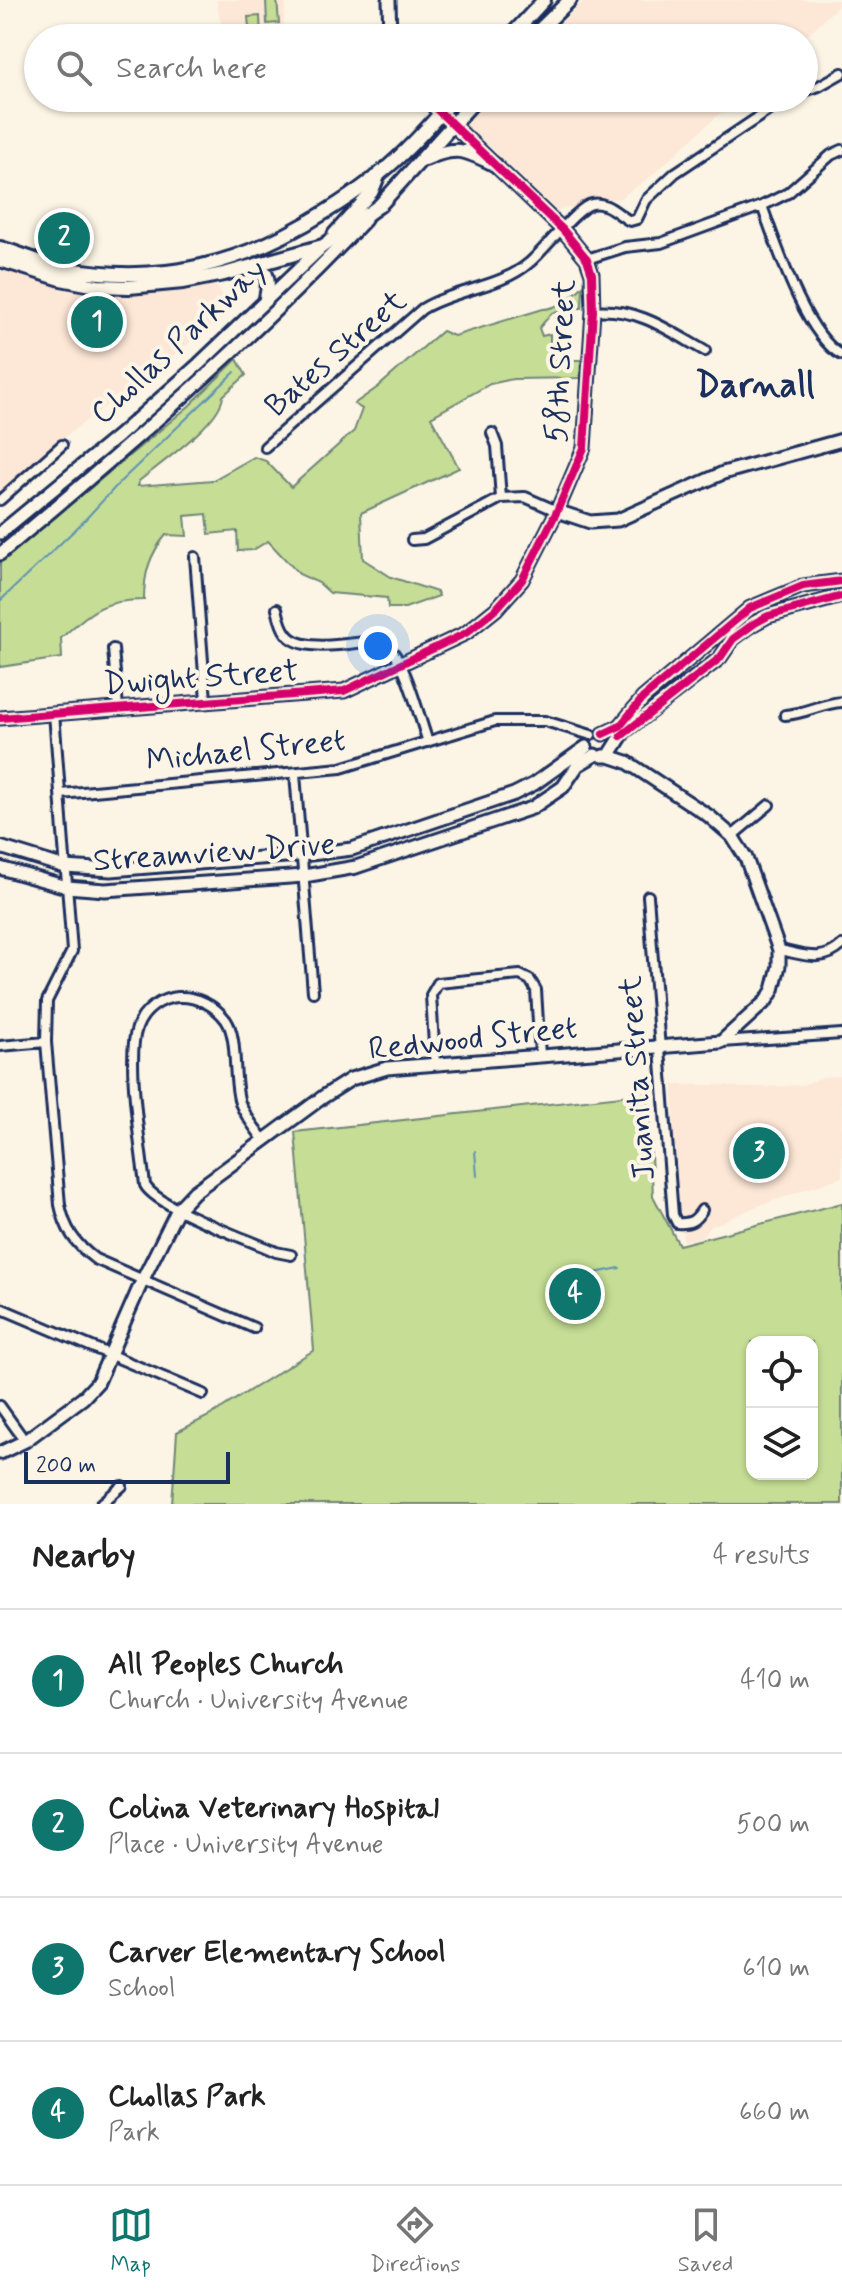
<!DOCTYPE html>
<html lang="en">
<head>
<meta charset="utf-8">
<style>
  :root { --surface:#fff; --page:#f2f2f2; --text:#222; --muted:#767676; --line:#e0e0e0; --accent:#0f766e }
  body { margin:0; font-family:Mynerve,sans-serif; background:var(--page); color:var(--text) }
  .controls { position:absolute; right:24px; bottom:24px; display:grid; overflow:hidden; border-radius:16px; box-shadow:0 2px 6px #0004 }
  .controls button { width:72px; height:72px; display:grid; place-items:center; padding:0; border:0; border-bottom:2px solid var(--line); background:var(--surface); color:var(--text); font:40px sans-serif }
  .scale { position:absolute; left:24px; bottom:20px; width:206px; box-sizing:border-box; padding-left:8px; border:4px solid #1b2f5e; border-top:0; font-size:22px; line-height:28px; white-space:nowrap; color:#1b2f5e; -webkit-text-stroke:6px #fcf5e5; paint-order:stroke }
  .you { position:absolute; left:378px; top:646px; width:28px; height:28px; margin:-20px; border:6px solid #fff; border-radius:50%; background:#1a73e8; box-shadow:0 0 0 12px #1a73e833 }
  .badge { display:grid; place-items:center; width:52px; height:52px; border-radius:50%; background:var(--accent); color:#fff; font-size:26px; font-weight:700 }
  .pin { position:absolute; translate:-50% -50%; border:4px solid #fff; box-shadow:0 2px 8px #0006 }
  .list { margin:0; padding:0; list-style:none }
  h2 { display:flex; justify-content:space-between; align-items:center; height:104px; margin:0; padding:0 32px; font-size:34px }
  h2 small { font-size:26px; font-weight:400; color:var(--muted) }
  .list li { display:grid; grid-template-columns:52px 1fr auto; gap:24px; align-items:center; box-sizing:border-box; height:144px; padding:0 32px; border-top:2px solid var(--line) }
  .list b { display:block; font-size:30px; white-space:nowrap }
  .list p { margin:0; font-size:26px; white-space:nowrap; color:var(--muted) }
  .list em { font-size:26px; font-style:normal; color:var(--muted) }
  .icon { flex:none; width:44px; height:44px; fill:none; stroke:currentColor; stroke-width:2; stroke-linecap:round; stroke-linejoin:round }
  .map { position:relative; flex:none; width:842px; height:1504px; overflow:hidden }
  .search { position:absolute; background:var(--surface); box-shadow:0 2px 6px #0004; left:24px; right:24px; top:24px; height:88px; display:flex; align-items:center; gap:20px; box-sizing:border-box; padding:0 28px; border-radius:44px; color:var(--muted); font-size:30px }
  .sheet { height:680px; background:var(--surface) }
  nav { display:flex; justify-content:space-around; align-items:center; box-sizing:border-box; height:112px; border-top:2px solid var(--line); background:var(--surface); font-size:22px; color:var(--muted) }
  nav a { display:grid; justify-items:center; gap:4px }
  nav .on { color:var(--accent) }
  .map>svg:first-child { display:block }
  .built { fill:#fde7d6 }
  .green { fill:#c5dd94; stroke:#708679; stroke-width:2; fill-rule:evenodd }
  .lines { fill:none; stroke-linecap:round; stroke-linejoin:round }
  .stream { stroke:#5f92b5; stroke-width:2 }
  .street-casing { stroke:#1b2f5e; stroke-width:14 }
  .secondary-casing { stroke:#1b2f5e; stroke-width:17 }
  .primary-casing { stroke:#1b2f5e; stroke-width:18 }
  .street { stroke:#fcf5e5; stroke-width:8 }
  .secondary { stroke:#fcf5e5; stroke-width:11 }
  .primary { stroke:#fcf5e5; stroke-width:12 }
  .cycleway-casing { stroke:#fcf5e5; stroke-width:13 }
  .cycleway { stroke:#d6006c; stroke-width:8 }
  .labels { text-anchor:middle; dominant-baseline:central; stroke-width:8; stroke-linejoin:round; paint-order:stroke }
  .street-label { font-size:32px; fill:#1b2f5e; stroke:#fcf5e5 }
  .quarter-label { font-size:36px; font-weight:bold; fill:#1b2f5e; stroke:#fcf5e5 }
</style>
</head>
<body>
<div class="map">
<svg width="842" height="1504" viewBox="0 0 842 1504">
  <rect width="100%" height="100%" fill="#fcf5e5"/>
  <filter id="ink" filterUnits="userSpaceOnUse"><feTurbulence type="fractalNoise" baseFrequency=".0125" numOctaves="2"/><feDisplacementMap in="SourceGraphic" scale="16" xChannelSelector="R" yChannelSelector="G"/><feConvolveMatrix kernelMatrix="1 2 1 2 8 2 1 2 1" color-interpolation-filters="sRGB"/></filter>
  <g filter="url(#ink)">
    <!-- built -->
    <path class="built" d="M216,0H286L282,38H224Z
      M585,0H842V2L804,38H545Z
      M488,98H737L650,177L619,199L597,198L575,207L556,210L465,123Z
      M0,269L70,291L127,292L211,279L233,310L41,455L0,494Z
      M842,1076V1177L755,1207L710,1227L701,1237L683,1241L674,1129L673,1085H726L742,1088L803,1085L823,1077Z"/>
    <!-- green -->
    <path class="green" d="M266,0H277L279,23L267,24Z
      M260,16L261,38H250L248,17Z
      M583,286L582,308H566L562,312L552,313L539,328L542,336L550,334V360H581L580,378L513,379L490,384L431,417L459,468L361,513L363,559L391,577L437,592L439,596L405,608H388L387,598L330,593L319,583L299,574L268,541L253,550L238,551L237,531L209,534L207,514L185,516L187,536L166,535C149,555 144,575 144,600C101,600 92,611 61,638L62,658L0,667V563L189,406L237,359L246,375L223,396C221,422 160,464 139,481L138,486L213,480L254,457L266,461L291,487L354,431L362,409L354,404L378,387L442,331L454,336L543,309C557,309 573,296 583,286Z
      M648,1093L653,1196L679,1245L842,1203V1504H172L177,1432L209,1416L314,1350L295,1132ZM752,1342H812V1474H752Z"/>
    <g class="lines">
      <!-- stream -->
      <path class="stream" d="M0,601L81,524L121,481L235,372
        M475,1151L477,1176
        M574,1277L620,1268"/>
      <defs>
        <path id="street" d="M804,91L819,86L842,73
          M762,206C776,244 806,337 842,355
          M587,259L625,247L661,243L762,206L788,193L831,155L842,150
          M593,311C638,307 668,330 705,351
          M492,433L497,446L501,498
          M265,447L422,309C455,289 500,288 529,263C544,251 578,206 592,204C607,201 618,215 630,221L637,219L646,200L675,173L787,98
          M0,500L62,445
          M412,540L424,539L501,498L525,497L557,511
          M195,557L206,700
          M277,609C279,617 281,627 286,633C299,654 351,643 373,641C380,643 385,644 390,649C406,663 420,720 428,742
          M113,649L118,708
          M54,713L72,951L47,1001L46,1042L60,1205C65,1229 75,1244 95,1259L254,1328
          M785,715C805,714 822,703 842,702
          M295,774L313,992
          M61,794L341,768L495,721H545L591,735
          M732,836L769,805
          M648,896L673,1215L677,1223C690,1224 695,1221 702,1210
          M779,950C803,954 822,964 842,945
          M722,1042L842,1034
          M0,1046L46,1042
          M435,1062L431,995L438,983L520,975L530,980L536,990L540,1055
          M263,1139C255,1128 245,1116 240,1103C232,1079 239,1039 226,1020C215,1005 196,996 178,997C160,998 143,1011 137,1028C126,1057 141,1150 145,1185C156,1207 250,1240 276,1252L291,1255
          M0,1308L203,1394
          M0,1406L25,1441
          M101,1504L122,1486"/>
        <path id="secondary" d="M389,0L390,38
          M334,234L372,192L379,175
          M557,511L590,522L618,520L723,473L842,440
          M0,533L118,436L199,364L322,247
          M0,554C127,448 251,341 365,220
          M0,718L344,691L466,633L496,609L522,580L557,511L584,448L593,311L592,274L587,259L563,230L425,98
          M603,734L620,726L643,698L750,608L803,586L842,581
          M603,756H609L624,732L720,658L733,639L755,623L768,616L842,596
          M0,847L65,867L111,870L311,854L352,849L514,794L534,784L586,747
          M0,868L67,887L105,890L304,876L356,867L532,808L563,787L578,765L595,755
          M0,1453L25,1441L83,1398L98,1382L143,1279L178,1209L194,1192L323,1097L351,1079L387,1068L721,1042L766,1001L773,990L779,966V950L746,858L732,836L709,816L627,762L609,756"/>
        <path id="primary" d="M509,38L544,0
          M531,38L570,0
          M425,159C456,145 465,150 494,164
          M0,248C21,254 43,264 64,268C162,286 244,264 327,211C354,194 381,175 404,152C422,135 438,116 454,98
          M0,260L61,279L97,286L129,287L183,282L224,274L323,246L380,205L477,98
          M260,265C269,275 269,285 266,298"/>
      </defs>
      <!-- street casing -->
      <use href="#street" class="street-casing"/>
      <!-- secondary casing -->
      <use href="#secondary" class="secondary-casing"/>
      <!-- primary casing -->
      <use href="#primary" class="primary-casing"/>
      <!-- street -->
      <use href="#street" class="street"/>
      <!-- secondary -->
      <use href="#secondary" class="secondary"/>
      <!-- primary -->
      <use href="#primary" class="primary"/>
      <defs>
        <path id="cycleway" d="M0,718L344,691L466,633L496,609L522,580L557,511L584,448L593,311L592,274L587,259L563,230L425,98
          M603,734L620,726L643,698L750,608L803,586L842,581
          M621,736L720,658L733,639L755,623L768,616L842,596"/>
      </defs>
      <!-- cycleway casing -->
      <use href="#cycleway" class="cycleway-casing"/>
      <!-- cycleway -->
      <use href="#cycleway" class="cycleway"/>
    </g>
  </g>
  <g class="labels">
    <!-- street labels -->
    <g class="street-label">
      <text transform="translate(179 342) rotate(-43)">Chollas Parkway</text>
      <text transform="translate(336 354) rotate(-41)">Bates Street</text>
      <text transform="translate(561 361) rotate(-87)">58th Street</text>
      <text transform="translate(201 678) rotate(-4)">Dwight Street</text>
      <text transform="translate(246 751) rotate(-6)">Michael Street</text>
      <text transform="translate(214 853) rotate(-4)">Streamview Drive</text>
      <text transform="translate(473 1039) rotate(-6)">Redwood Street</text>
      <text transform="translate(638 1078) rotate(-94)">Juanita Street</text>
    </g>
    <!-- quarter labels -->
    <g class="quarter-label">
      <text x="755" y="386">Darnall</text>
    </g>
  </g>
</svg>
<div class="controls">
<button><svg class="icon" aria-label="locate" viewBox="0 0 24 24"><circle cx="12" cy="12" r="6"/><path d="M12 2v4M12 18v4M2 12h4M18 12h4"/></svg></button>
<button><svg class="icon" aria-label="layers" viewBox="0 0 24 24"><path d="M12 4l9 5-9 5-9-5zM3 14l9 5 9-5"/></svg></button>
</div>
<div class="scale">200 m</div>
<div class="you"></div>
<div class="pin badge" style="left:97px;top:322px">1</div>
<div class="pin badge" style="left:64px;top:238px">2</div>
<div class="pin badge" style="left:759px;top:1153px">3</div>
<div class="pin badge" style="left:575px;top:1294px">4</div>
<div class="search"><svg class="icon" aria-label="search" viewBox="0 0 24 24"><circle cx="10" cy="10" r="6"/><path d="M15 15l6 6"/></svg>Search here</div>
</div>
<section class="sheet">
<h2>Nearby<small>4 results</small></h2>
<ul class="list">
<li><span class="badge">1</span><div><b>All Peoples Church</b><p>Church · University Avenue</p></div><em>410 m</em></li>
<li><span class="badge">2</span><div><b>Colina Veterinary Hospital</b><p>Place · University Avenue</p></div><em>500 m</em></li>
<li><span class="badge">3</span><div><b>Carver Elementary School</b><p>School</p></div><em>610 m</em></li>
<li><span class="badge">4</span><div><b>Chollas Park</b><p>Park</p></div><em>660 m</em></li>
</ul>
</section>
<nav>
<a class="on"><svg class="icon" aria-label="map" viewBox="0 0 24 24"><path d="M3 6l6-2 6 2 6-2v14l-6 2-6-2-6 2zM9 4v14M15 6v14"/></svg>Map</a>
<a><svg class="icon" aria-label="directions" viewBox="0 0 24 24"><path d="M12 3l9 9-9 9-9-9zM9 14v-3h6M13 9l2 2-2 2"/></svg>Directions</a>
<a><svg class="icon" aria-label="saved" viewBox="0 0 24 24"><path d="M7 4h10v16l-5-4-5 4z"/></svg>Saved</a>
</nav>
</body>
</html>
